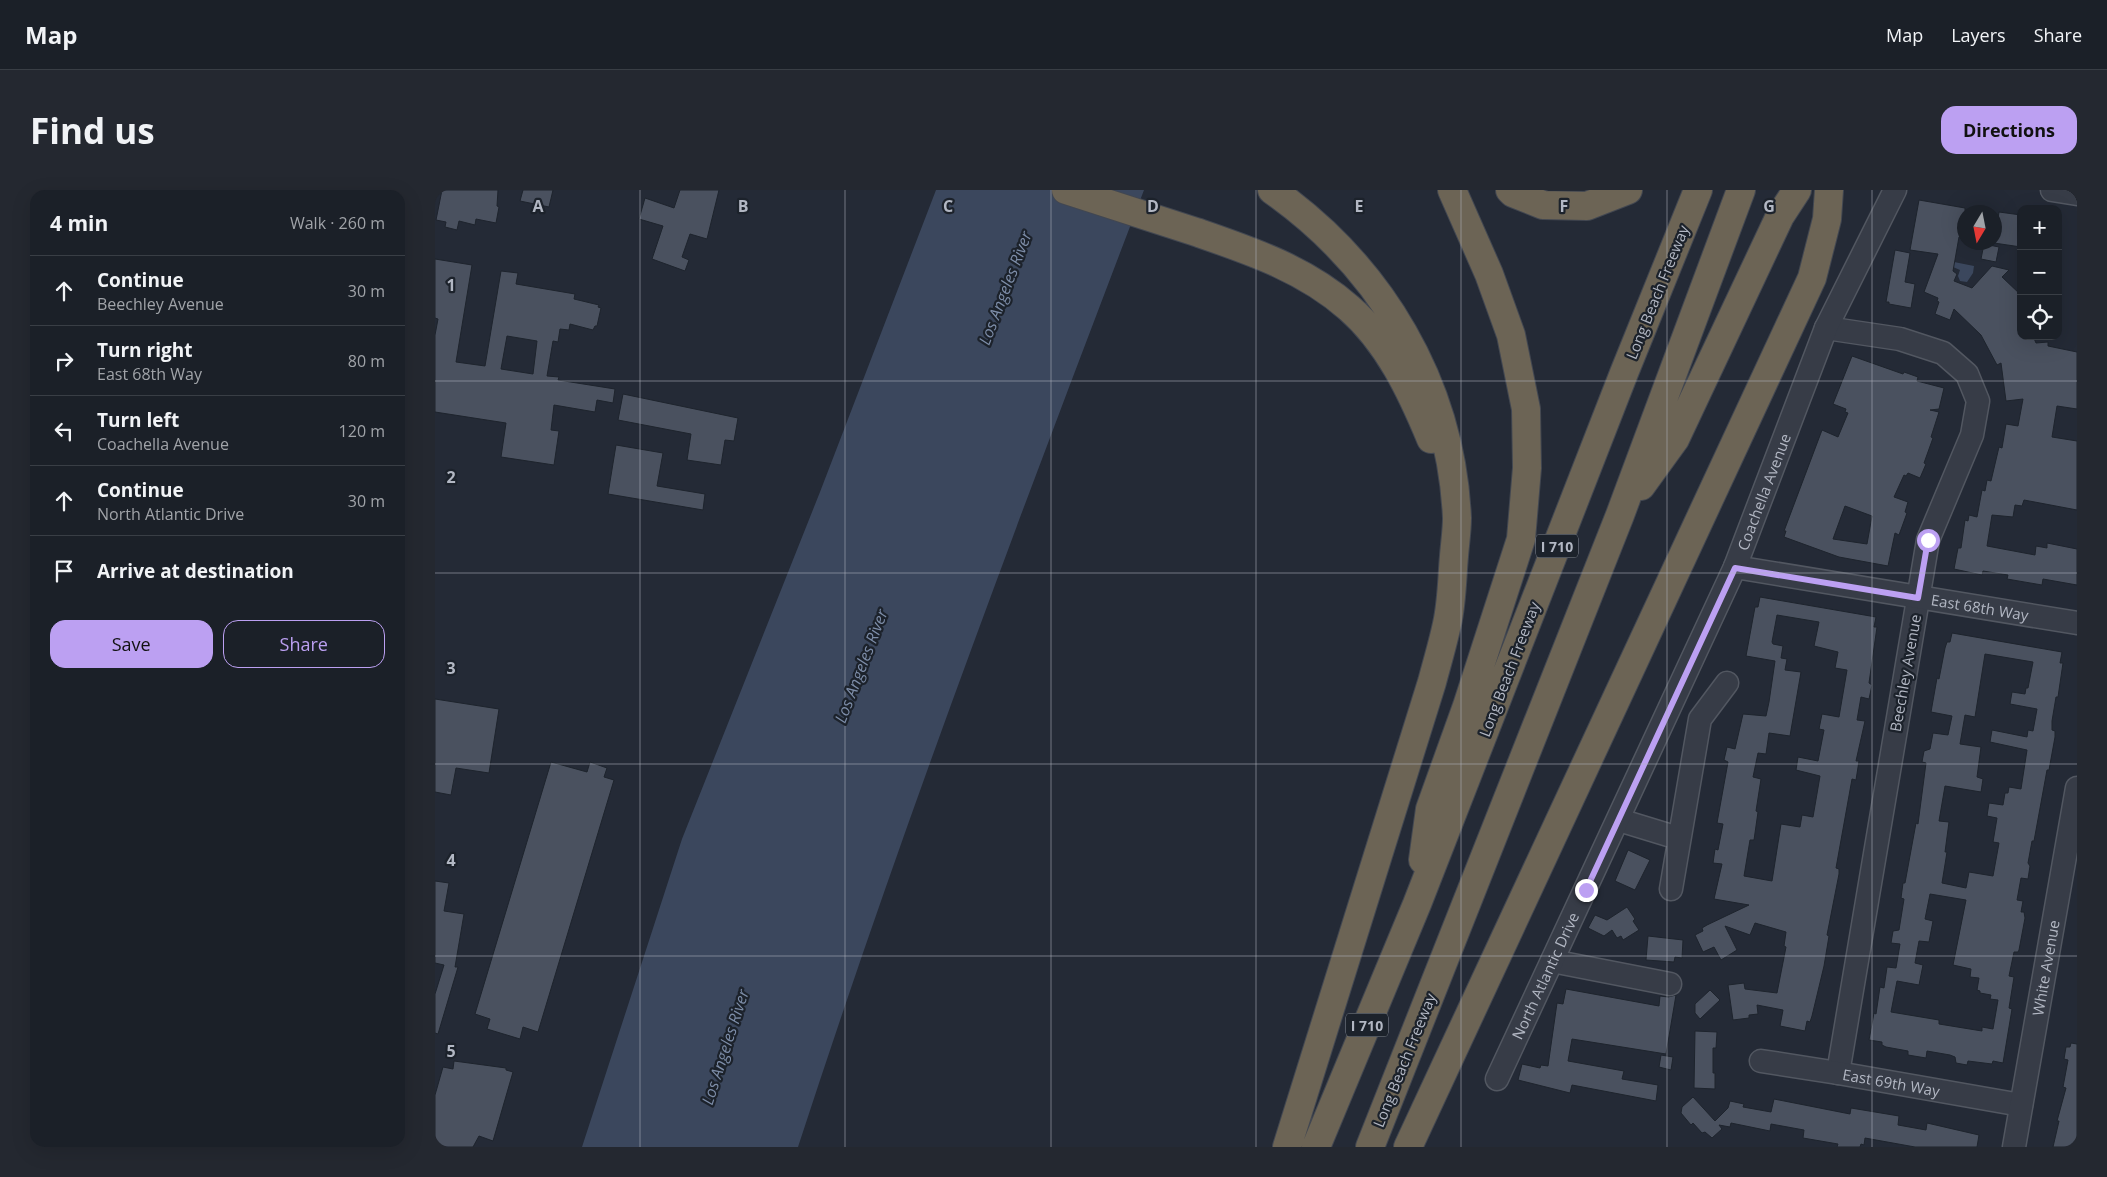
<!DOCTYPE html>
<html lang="en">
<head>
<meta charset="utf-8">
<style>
  :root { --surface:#1b2028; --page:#242830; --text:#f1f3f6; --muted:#a0a3a8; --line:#393e45; --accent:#bca0f2 }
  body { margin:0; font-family:"Open Sans",sans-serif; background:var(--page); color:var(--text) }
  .controls { position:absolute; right:15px; top:15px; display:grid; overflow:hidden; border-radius:10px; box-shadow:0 5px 20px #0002 }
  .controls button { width:45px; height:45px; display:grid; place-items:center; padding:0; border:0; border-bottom:1px solid var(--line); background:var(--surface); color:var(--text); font:25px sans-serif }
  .compass { position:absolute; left:1522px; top:15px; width:45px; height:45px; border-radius:50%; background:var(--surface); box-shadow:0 5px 20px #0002; rotate:190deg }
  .stop { position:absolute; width:15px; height:15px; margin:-11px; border:4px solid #bca0f2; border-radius:50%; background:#fff }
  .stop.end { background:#bca0f2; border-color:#fff; box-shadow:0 1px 5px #0008 }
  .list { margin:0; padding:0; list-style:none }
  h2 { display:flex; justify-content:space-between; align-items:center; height:65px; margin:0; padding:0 20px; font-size:21px }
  h2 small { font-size:16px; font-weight:400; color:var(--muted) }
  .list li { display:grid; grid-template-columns:32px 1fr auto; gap:15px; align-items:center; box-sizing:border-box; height:70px; padding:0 20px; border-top:1px solid var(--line) }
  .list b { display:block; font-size:19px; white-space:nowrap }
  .list p { margin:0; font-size:16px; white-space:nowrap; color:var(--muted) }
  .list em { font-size:16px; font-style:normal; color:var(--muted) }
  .actions { display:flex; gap:10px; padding:15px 20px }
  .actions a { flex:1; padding:11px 0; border:1px solid var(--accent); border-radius:15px; text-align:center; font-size:18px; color:var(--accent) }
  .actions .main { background:var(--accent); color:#111 }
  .icon { flex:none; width:28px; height:28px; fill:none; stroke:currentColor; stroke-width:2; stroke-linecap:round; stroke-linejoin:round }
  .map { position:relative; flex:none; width:1642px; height:957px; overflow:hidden; border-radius:15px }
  header { display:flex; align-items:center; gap:30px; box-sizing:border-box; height:70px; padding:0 25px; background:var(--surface); border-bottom:1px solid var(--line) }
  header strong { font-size:24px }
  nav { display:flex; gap:28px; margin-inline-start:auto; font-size:18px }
  .intro { display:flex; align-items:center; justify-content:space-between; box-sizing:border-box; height:120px; padding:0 30px }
  h1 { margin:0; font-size:35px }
  .button { padding:12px 22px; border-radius:15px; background:var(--accent); color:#111; font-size:18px; font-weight:700 }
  main { display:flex; gap:30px; padding:0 30px }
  aside { flex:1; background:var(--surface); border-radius:15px; box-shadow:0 5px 20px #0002 }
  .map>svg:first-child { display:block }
  .water { fill:#3b475d }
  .building { fill:#4a515f; stroke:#1e242d; fill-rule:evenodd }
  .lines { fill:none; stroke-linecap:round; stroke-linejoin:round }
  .minor-casing { stroke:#525761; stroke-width:25 }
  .highway-casing { stroke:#424751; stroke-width:30 }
  .minor { stroke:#373c47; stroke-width:22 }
  .highway { stroke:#6c6455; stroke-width:28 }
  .route { stroke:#bca0f2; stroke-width:6 }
  .grid { fill:none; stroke:#b2b7c3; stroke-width:1; stroke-opacity:0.55 }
  .labels { text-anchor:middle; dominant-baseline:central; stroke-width:4.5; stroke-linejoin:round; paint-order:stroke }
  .shield { fill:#1c222b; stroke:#858a95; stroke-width:1 }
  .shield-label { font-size:14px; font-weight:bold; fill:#b2b7c3 }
  .street-label { font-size:15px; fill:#b2b7c3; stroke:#1c222b }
  .water-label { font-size:16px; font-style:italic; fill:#7d8da8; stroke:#1c222b }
  .grid-label { font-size:16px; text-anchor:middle; font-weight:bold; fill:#b2b7c3; stroke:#1c222b; stroke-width:4.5; stroke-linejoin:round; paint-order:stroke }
</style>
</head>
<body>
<header>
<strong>Map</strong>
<nav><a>Map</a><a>Layers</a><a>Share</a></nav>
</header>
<div class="intro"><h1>Find us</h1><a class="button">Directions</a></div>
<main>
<aside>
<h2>4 min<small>Walk · 260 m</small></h2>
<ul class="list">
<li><svg class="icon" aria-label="ahead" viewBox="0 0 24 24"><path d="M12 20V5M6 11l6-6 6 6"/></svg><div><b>Continue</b><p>Beechley Avenue</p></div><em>30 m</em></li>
<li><svg class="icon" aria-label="right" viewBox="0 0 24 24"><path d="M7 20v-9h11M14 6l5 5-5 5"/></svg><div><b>Turn right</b><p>East 68th Way</p></div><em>80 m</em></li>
<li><svg class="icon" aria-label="left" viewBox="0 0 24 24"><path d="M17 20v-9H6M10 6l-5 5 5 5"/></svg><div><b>Turn left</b><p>Coachella Avenue</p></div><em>120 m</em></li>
<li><svg class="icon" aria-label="ahead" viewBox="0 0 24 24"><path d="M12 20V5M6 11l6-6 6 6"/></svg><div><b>Continue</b><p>North Atlantic Drive</p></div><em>30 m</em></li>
<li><svg class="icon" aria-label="arrive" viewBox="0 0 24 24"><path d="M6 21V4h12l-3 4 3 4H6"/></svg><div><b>Arrive at destination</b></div></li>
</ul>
<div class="actions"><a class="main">Save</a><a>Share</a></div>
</aside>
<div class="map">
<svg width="1642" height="957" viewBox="0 0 1642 957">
  <rect width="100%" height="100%" fill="#242a36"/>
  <!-- water -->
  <path class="water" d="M501,0H709C588,317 468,634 363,957H147L247,649L385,302Z
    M1519,72L1539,76L1538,83L1532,92L1525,91L1523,86L1525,80L1518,77Z"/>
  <!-- building -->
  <path class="building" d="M7,0H63L62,16L64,17L61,33L41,29L40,35L24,31L22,40L10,37L11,32L1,30Z
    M88,0H118L114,17L85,11Z
    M245,0H284L272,49L255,44L247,67L254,70L250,81L217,69L228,36L204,29L210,8L239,18Z
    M1484,10L1530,18V48L1524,47L1518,81L1522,84L1519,91L1537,98L1557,76L1574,80L1567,87L1586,105V146H1598L1601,153L1613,152V156L1642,162V219L1622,216L1617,247L1642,251V320L1589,310L1587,316L1580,315L1578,327L1557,325L1552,356L1600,365L1601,356L1612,358V353L1642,359V395L1608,389L1607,395L1572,389L1573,385L1548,381L1547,385L1519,379L1523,358H1526L1530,330L1533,331L1534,325L1542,327L1547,300L1550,301L1552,290L1556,291L1564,257L1567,258L1571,234L1583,236L1588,209L1571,211L1566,173L1562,175L1546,145L1519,119L1515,130L1500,124L1504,112L1502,111L1503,108L1489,102L1503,64L1475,60Z
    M1564,22L1586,25V57L1559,53Z
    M1549,54L1564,57L1561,72L1546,69Z
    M1460,60L1475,63L1470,92L1480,94L1476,118L1454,114V112H1451Z
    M0,69L37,75L21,172L50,176L66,81L83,83L81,94L140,104L139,109L164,115L163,117L166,118L162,136H160L158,140L135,134L134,140L125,139L123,152L118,151L112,186L124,187L123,190L180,199L178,213L162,210L160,222L119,215L116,240L124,241L119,275L66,267L71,233L0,222V145L3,129L0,128ZM72,146L102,151L98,184L66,179Z
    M1417,166L1468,184L1469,182L1483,187L1482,191L1509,198L1504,219L1495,220L1504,222L1496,247L1498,248L1489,273L1491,274L1485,288L1473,283L1471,286L1469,285L1459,307L1473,312L1470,322L1472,323L1464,345L1460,343L1453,376L1404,367L1349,347L1351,341H1349L1387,240L1403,247L1413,223L1410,222L1411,219L1398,214ZM1410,316L1437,326L1432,354L1398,349Z
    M188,204L303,228L299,251L290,250L286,275L252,270L256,244L183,230Z
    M181,255L228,263L222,296L270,304L268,320L173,304Z
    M1325,407L1441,427L1439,437H1442L1434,493L1437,495L1434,509L1426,507L1422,530L1430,531L1421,571H1424L1421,590L1417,589L1401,678L1404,679V684L1392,745L1394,746L1389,776L1377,826L1375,832L1372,831L1370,841L1345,836L1348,820L1322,815L1323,824L1314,825V828L1298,830L1293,795L1309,793L1310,799L1342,803L1351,757L1349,756L1351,742L1320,733L1315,745L1290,736L1302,760L1286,770L1279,757L1268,762L1260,745L1268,741L1267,738L1272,735L1314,715L1279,709L1287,674L1278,673L1280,659L1283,660L1288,634L1282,633L1293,572L1289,570L1292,557L1300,559L1308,524L1331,526L1334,512L1340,471L1311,466L1320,417H1323ZM1342,425L1384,432L1379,456L1403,462L1400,478L1412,480L1404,527L1387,524L1384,539L1389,540L1383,571L1363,567L1361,580L1385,586L1378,627L1367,625L1365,637L1346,634L1337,691L1309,686L1315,650H1319L1323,622L1321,621L1326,589L1318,587L1323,563L1331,564L1334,543L1355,546L1366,482L1350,480L1352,469L1346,468L1348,456L1338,454L1337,452Z
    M1517,443L1627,462L1625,473H1628L1623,507H1621L1617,531V540L1620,541V547L1614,580H1612L1599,651H1597L1593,673L1595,676L1593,689L1586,688L1582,710L1588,711L1586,722H1589L1590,728L1584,760L1583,762H1579L1574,786L1579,787L1574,818L1577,819L1568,873L1558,871L1557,874L1533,871L1532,875L1521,873L1520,867L1515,865L1492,861L1491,868L1473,865V861L1451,857L1447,855V852L1434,850L1439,823L1441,824L1445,797L1449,798L1452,777L1461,778L1465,754L1456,753L1458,741L1464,740L1469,709L1466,708L1468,693H1470L1481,633L1483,634L1491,573L1487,572L1489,561L1495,559L1498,543L1513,545L1517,526L1496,522L1502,488L1504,489L1510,458L1512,452H1515ZM1550,464L1598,472L1593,498H1591L1590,504L1577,502L1575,514L1602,519L1598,541L1593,540L1592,547L1557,540L1555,552L1592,560L1586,599L1574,597L1573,603H1570L1568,615L1554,613L1552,626L1562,628L1558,652L1564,653L1558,686L1534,682L1531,698L1507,693L1512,662H1510L1514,632L1504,631L1510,596L1546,602L1548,589L1542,587L1546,557L1525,554L1530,525L1540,527ZM1495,704L1531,710L1518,775L1536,779L1535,787L1544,788L1542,800L1545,801V803L1556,805L1555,809L1563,810L1558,839L1547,837V841L1504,834V830L1456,822L1462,791L1484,795L1488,775L1480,773L1484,751L1494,752L1498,731L1490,729Z
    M0,509L64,519L54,583L21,578L16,605L0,602Z
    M116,572L152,582L155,572L172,578L169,587L179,590L103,842L88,837L85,849L52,839L55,829L40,824Z
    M1193,660L1215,670L1200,700L1180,691Z
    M0,691L14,693L9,721L29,724L20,777H23L3,844L0,843V804L9,775L0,773Z
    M1192,717L1200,729L1198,731L1204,740L1188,750L1186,746L1182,748L1177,740L1169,746L1153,738L1160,725L1172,730Z
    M1213,746L1248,750L1247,768L1240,767L1239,772L1211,770Z
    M1131,799L1224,816L1225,806L1233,807L1241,805L1231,864L1137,849L1133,871L1189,881L1187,889L1223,895L1221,911L1137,895L1135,903L1083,890L1087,874L1105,878L1106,875L1113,876L1122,813L1128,814Z
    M1275,800L1285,810L1265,829L1260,823V814Z
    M1260,841L1282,842L1281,858H1278V883H1280V899L1259,898Z
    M1636,853L1642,854V957H1618L1624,931H1622L1631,898L1628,897L1633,870L1629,869L1631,857H1635Z
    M1226,865L1238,867L1236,880L1224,877Z
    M19,871L71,878V880L78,882L58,951L44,946L38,957H0V905L8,877L18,879Z
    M1258,907L1280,931L1293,918L1295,911L1309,914L1308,917L1336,922L1339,909L1415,924L1416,918L1464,926L1463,935L1491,940L1492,933L1544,945L1542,957H1480L1430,948L1429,955L1426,954L1425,957H1402L1403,954L1368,948L1369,940L1336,934L1335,941L1296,933L1295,937L1284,935L1287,939L1277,948L1270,942L1267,943L1258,933L1256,935L1246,923L1247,917Z"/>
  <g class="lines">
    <defs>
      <g id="minor">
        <path d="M1617,0L1642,4"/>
        <path d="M1391,138L1465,149L1508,163L1532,184L1543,211L1537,245L1493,350L1403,883"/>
        <path id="s1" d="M1300,377L1642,433"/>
        <path d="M1184,630L1243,648"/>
        <path d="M1236,699L1265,529L1292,493"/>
        <path d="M1117,771L1235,794"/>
        <path id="s2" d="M1326,871L1403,883L1586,915"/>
        <path id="s3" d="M1062,889L1300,377L1391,138L1460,0"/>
        <path id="s4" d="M1579,957L1642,598"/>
      </g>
      <path id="highway" d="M631,0C675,14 718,28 761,42C816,61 870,79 914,118C953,152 976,201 996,249
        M837,0C946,77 1016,194 1022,328C1022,340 1020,353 1019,366C1017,388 1017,412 1012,434C1008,453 1002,473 997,492L852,957
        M1075,0L1078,3L1108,15L1152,16L1193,0
        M1206,296L1240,249L1345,26L1362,0
        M988,670L995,619L1032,516L1086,349L1092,278L1091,219L1076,145L1054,84L1017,0
        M881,957L982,714L1189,183L1263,0
        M935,957L1185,325L1306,0
        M973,957L1377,88L1392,29L1394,0"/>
    </defs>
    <!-- minor casing -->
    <use href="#minor" class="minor-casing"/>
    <!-- highway casing -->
    <use href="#highway" class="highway-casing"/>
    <!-- minor -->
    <use href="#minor" class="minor"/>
    <!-- highway -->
    <use href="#highway" class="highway"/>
  </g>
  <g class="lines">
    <!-- route -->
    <path class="route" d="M1151,700L1300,378L1483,408L1493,350"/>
  </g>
  <!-- grid -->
  <path class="grid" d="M205,0V957M410,0V957M616,0V957M821,0V957M1026,0V957M1232,0V957M1437,0V957M0,191H1642M0,383H1642M0,574H1642M0,766H1642"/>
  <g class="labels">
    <!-- shield labels -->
    <g class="shield">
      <rect x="1101" y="344.5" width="42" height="23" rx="4"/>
      <rect x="911" y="823.5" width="42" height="23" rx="4"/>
    </g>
    <g class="shield-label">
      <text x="1122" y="356">I 710</text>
      <text x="932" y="835">I 710</text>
    </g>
    <!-- street labels -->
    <g class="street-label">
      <text transform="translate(1222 102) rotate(-68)">Long Beach Freeway</text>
      <text stroke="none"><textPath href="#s3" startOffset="645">Coachella Avenue</textPath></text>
      <text stroke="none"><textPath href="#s1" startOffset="248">East 68th Way</textPath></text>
      <text transform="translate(1074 479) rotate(-69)">Long Beach Freeway</text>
      <text transform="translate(1470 483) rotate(-80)">Beechley Avenue</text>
      <text stroke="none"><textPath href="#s4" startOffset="182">White Avenue</textPath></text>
      <text stroke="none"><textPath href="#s3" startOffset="114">North Atlantic Drive</textPath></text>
      <text transform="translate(969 870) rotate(-68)">Long Beach Freeway</text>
      <text stroke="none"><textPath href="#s2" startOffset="132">East 69th Way</textPath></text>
    </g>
    <!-- water labels -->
    <g class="water-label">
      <text transform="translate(570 98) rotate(-69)">Los Angeles River</text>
      <text transform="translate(426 476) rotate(-69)">Los Angeles River</text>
      <text transform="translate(290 857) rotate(-72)">Los Angeles River</text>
    </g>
  </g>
  <g class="grid-label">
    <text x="103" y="22">A</text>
    <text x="308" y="22">B</text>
    <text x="513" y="22">C</text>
    <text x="718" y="22">D</text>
    <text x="924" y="22">E</text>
    <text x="1129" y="22">F</text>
    <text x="1334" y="22">G</text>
    <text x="16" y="101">1</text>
    <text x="16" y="293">2</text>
    <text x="16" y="484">3</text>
    <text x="16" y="676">4</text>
    <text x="16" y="867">5</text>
  </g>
</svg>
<div class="controls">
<button>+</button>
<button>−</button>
<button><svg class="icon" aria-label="locate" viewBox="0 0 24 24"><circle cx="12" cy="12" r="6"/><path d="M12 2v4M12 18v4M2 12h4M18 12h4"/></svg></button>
</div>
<svg class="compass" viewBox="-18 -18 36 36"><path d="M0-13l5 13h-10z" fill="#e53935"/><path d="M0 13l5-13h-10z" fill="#a0a3a8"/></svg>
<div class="stop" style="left:1493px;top:350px"></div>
<div class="stop end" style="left:1151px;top:700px"></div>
</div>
</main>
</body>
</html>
